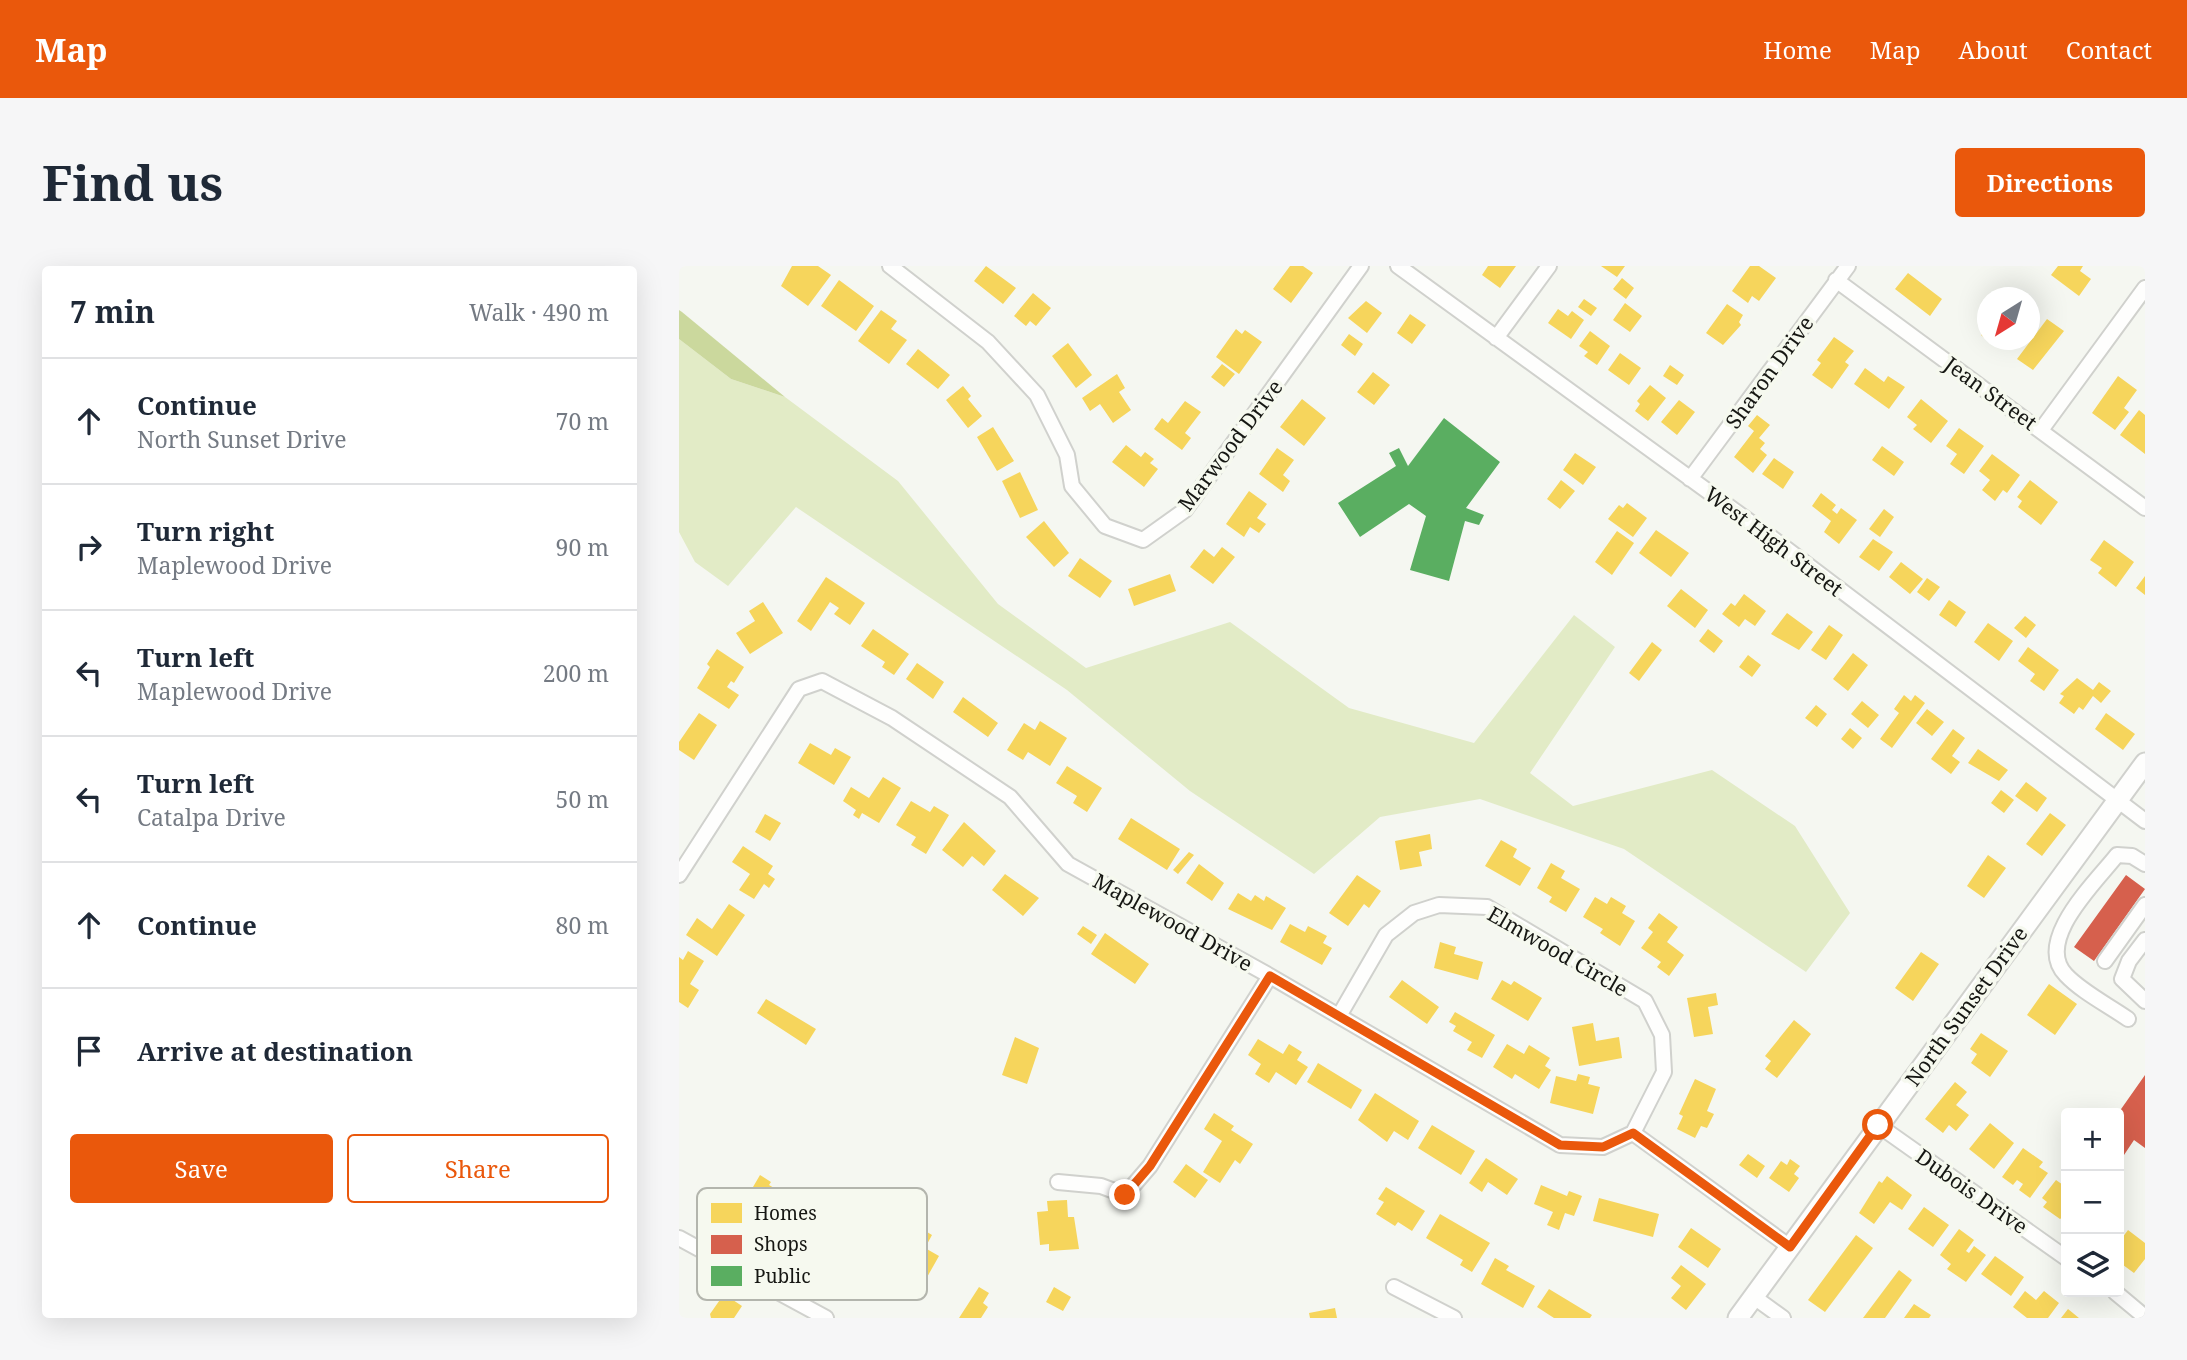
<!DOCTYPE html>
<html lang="en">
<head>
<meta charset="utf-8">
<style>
  :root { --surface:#fff; --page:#f6f6f7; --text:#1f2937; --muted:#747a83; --line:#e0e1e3; --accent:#ea580c }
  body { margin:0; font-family:"Noto Serif",serif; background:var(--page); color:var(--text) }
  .controls { position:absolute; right:21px; bottom:21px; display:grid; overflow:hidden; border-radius:7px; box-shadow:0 7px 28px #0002 }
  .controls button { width:63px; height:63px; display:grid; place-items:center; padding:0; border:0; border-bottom:2px solid var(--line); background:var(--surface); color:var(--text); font:35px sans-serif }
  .compass { position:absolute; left:1298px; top:21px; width:63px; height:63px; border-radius:50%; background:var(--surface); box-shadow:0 7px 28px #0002; rotate:217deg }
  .stop { position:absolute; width:21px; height:21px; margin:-16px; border:5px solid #ea580c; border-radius:50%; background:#fff }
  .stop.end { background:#ea580c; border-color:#fff; box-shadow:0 2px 7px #0008 }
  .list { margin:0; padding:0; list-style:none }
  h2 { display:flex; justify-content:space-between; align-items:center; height:91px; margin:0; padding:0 28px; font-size:30px }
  h2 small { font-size:23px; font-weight:400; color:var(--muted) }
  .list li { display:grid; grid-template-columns:46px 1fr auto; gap:21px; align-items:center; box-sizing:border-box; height:126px; padding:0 28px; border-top:2px solid var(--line) }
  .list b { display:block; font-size:26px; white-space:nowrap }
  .list p { margin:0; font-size:23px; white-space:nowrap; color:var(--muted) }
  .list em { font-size:23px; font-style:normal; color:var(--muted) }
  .actions { display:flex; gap:14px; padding:21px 28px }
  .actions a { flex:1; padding:16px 0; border:2px solid var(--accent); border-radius:7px; text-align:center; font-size:24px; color:var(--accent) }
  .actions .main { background:var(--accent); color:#fff }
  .icon { flex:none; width:38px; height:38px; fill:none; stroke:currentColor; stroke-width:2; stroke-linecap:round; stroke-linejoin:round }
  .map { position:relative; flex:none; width:1466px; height:1052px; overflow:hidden; border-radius:7px }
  header { display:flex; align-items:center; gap:42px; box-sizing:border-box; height:98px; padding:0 35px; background:var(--accent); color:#fff }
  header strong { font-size:33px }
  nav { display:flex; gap:38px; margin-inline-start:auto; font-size:24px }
  .intro { display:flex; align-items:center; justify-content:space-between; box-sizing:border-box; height:168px; padding:0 42px }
  h1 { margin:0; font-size:49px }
  .button { padding:18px 32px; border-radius:7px; background:var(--accent); color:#fff; font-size:24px; font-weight:700 }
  main { display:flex; gap:42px; padding:0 42px }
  aside { flex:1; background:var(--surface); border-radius:7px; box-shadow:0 7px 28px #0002 }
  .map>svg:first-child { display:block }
  .green { fill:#e2ebc6 }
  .water { fill:#cbd89d }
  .homes { fill:#f6d55c }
  .shops { fill:#d6604d }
  .public { fill:#5aae61 }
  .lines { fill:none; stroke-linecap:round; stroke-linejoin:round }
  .minor-casing { stroke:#d0d1cd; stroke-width:18 }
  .major-casing { stroke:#d0d1cd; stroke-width:23 }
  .minor { stroke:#fefefd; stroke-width:14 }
  .major { stroke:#fefefd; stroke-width:19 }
  .route { stroke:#ea580c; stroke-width:9 }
  .labels { text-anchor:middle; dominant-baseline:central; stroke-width:7; stroke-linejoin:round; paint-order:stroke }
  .street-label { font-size:21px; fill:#161713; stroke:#f6f9ef }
  .key { fill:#f6f9ef; stroke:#b3b5ad; stroke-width:2 }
  .key-label { font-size:19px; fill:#161713 }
</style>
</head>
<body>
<header>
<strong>Map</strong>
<nav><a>Home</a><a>Map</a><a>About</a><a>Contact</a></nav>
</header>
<div class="intro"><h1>Find us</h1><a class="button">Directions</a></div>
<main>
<aside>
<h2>7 min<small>Walk · 490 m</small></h2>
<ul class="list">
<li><svg class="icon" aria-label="ahead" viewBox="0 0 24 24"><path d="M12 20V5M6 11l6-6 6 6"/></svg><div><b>Continue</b><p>North Sunset Drive</p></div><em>70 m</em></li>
<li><svg class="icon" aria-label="right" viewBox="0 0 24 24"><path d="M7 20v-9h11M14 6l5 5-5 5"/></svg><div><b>Turn right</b><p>Maplewood Drive</p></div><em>90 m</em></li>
<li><svg class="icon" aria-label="left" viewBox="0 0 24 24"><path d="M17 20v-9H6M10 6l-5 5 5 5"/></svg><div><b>Turn left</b><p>Maplewood Drive</p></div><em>200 m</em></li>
<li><svg class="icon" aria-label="left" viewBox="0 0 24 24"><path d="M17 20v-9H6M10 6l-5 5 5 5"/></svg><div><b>Turn left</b><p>Catalpa Drive</p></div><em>50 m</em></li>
<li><svg class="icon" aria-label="ahead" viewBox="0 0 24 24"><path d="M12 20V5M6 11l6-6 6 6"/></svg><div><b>Continue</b></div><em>80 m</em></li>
<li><svg class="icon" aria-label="arrive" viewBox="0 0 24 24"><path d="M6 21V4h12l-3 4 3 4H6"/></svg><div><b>Arrive at destination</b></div></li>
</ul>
<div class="actions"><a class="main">Save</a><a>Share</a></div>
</aside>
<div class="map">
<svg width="1466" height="1052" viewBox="0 0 1466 1052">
  <rect width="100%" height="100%" fill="#f5f7f1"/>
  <!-- green -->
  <path class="green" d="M0,73L52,113L106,131L219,215L319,338L407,402L551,356L670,442L795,477L895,349L936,381L851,507L894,540L1033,504L1116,560L1171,647L1127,706L945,583L801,533L701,551L635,608L511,525L388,424L117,241L49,320L16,296L0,266Z"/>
  <!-- water -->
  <path class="water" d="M0,44L3,46L106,131L52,113L0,73Z"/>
  <!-- homes -->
  <path class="homes" d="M113,0H139L152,9L129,40L102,20Z
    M307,0L337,22L324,38L295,15Z
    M611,0H624L634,7L612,37L594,23Z
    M809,0H837L821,22L803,9Z
    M922,0H946L938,11Z
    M1071,0H1080L1097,12L1080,35L1073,30L1069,37L1053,25Z
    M1379,0H1404L1401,5L1412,13L1400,30L1372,9Z
    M1229,7L1263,33L1251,50L1216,23Z
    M943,12L955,22L947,33L934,23Z
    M160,14L195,40L177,65L142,40Z
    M1317,24L1327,32H1311Z
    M354,27L372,42L357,60L351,55L347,60L335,50Z
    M905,33L918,42L912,50L899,41Z
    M687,35L703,47L688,67L669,52Z
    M946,37L963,50L951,66L934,54Z
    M1048,38L1064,49L1060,56L1062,59L1044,79L1027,67Z
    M879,43L889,50L893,45L905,54L892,73L869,57Z
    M202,44L218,55L212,63L228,74L210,98L179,75Z
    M731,48L747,59L733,78L718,67Z
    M1368,53L1385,65L1354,104L1338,93Z
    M1308,60V74H1321L1316,80L1302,69Z
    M557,63L563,68L566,64L583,76L560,108L537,91Z
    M911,65L931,80L918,99L905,90L909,86L900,80Z
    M670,68L684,78L676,90L662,79Z
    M1155,71L1175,85L1166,96L1170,99L1153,123L1133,109L1142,97L1138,94Z
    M389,77L413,109L397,122L373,90Z
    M239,83L271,109L259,123L227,98Z
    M941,87L962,102L950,119L929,104Z
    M543,98L556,108L545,121L532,111Z
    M991,99L1005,109L998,119L984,110Z
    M1186,102L1205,116L1209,110L1226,121L1210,143L1175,118Z
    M694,106L711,119L695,139L678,126Z
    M438,108L446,122L440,126L452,144L434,157L421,138L411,145L403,132Z
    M1439,110L1458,124L1445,142L1450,146L1436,164L1413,147Z
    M971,119L987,132L969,155L956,145L961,138L958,135Z
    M284,120L292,130L289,133L303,150L289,162L267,134Z
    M623,133L647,152L625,180L601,161Z
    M1242,133L1269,155L1252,177L1234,163L1238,159L1228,151Z
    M1000,134L1016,146L998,169L982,156Z
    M506,135L522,146L506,167L512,172L503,184L475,163L483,152L489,157Z
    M1460,144L1466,149V188L1441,169Z
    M1078,149L1091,159L1080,172L1086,177L1081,183L1088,189L1074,207L1055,191L1075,165L1069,160Z
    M314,161L335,195L318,205L298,171Z
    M1280,162L1305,180L1285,208L1271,198L1278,188L1267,180Z
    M447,179L462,191L466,186L475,193L471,197L479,203L465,221L433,196Z
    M1203,180L1225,196L1215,210L1193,194Z
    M598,182L615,194L604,209L611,215L604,226L580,208Z
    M896,187L917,201L904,219L884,204Z
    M1313,188L1341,209L1328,227L1324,224L1316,235L1303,224L1311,214L1300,205Z
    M1095,192L1115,206L1104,223L1083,208Z
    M341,206L359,244L341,252L323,215Z
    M882,214L896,225L881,243L868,233Z
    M1351,214L1379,236L1362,259L1339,241L1343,235L1338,231Z
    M570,225L588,238L578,252L587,258L580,267L571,261L565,271L547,258Z
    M1142,227L1157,239L1153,244L1158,248L1162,242L1178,254L1160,278L1145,266L1152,255L1133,240Z
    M948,237L968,252L954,271L929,253L940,239L944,242Z
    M1205,243L1215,251L1201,271L1190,263Z
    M365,255L390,287L375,301L347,271Z
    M977,264L1010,287L992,311L960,287Z
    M938,265L955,277L933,309L916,296Z
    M1194,273L1214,286L1200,305L1180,291Z
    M1425,274L1455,296L1437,321L1419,307L1423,302L1411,294Z
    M543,281L556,291L534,318L511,301L525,283L535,291Z
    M401,292L433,315L421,332L389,310Z
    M1222,296L1244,313L1231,328L1210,311Z
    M491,308L497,325L455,340L449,323Z
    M1466,310V329L1457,322Z
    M147,311L186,337L171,359L155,348L160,342L151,336L132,365L118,355Z
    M1248,312L1261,321L1250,335L1238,326Z
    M1002,323L1029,344L1016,362L988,340Z
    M1065,328L1087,345L1076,360L1066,353L1060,361L1043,348L1052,337L1056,340Z
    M1270,334L1287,346L1277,361L1260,349Z
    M84,336L104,367L71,388L57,367L76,355L70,345Z
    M1108,347L1134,366L1120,384L1092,368Z
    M1346,350L1357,359L1347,372L1335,362Z
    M1309,357L1334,375L1320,395L1295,376Z
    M1150,359L1164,369L1147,394L1132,384Z
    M194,363L230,388L215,409L203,401L206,396L182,380Z
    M1029,363L1044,375L1035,387L1020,375Z
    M973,376L983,384L960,415L950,407Z
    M1349,381L1380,404L1365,425L1351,415L1356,408L1339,395Z
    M38,383L65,401L55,417L52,415L48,421L60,429L50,443L18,422L31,401L28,398Z
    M1174,387L1189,399L1169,425L1154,413Z
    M1069,389L1082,399L1073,411L1060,401Z
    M238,397L265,416L254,433L227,413Z
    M1398,412L1414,424L1420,416L1432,425L1422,437L1414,430L1404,444L1400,441L1395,448L1380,437L1385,430L1381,428Z
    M1225,429L1232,435L1236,429L1246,437L1213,482L1201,473L1220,447L1215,443Z
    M284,431L319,457L309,471L274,446Z
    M1183,435L1200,449L1189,462L1172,448Z
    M1137,439L1148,448L1138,461L1126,452Z
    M1248,443L1265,456L1253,470L1237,457Z
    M20,447L38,459L15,494L0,484V476Z
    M1427,447L1456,468L1444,484L1416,463Z
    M361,455L388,472L371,500L349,486L344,494L328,484L345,457L356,464Z
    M1171,462L1183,472L1174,483L1162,473Z
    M1274,463L1286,472L1273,490L1281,496L1272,508L1252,493Z
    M131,477L152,489L156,482L172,491L155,519L119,497Z
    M1299,483L1329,504L1320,515L1289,497Z
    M388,500L423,522L408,546L394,537L398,530L377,517Z
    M204,511L222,522L200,557L183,547L180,553L174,549L177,544L164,535L172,521L190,532Z
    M1347,516L1368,532L1358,546L1336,530Z
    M1322,524L1335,534L1325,547L1312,537Z
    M232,535L251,546L255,540L270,549L247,588L232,579L237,571L217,559Z
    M1371,547L1387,559L1363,590L1347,578Z
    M86,548L102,557L91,575L76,566Z
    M452,552L501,583L488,604L439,573Z
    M285,556L317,585L305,600L293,590L284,601L263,584Z
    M751,568L753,583L740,586L743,600L721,604L716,575Z
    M822,574L838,583L834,591L852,602L841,620L806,600Z
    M64,580L94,600L89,608L96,613L90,622L85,618L75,633L60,624L71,608L53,596Z
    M510,586L515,589L499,608L494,604Z
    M1309,589L1327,602L1305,632L1288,620Z
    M872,597L886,605L882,612L901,623L887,646L870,636L873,631L858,622Z
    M520,598L545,617L533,635L507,617Z
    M326,608L360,632L344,650L313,624Z
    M678,609L702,625L690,642L685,638L669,660L650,647Z
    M559,627L572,635L576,629L585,635L587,630L607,642L593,664L549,643Z
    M916,631L928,638L932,631L947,640L943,647L956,655L941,680L921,667L924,663L904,651Z
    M50,638L66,649L38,690L7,669L18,652L33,663Z
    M980,647L999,661L988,676L1005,689L990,710L978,701L982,696L962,682L974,666L969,662Z
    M611,658L626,666L629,660L648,670L644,677L653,682L643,699L601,676Z
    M404,660L418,669L412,678L398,668Z
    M426,667L470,698L456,718L412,688Z
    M761,676L777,681L775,688L804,696L799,714L755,702Z
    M9,685L25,695L11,718L20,724L9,742L0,736V691L4,694Z
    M1242,686L1260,698L1234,735L1216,722Z
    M723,714L760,741L748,758L710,731Z
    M823,714L832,719L835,715L863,732L849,755L812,733Z
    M1370,718L1398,738L1376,769L1348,749Z
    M1037,727L1039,739L1029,741L1034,768L1015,771L1008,732Z
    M87,733L137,763L127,779L78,747Z
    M776,746L816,769L803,792L788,784L793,776L774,765L777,760L770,756Z
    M1115,754L1132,768L1098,812L1086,803L1092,795L1086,790Z
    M914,757L917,775L940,771L943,792L900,800L893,761Z
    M1302,767L1329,785L1311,811L1292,797L1298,788L1291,783Z
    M336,771L360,782L348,818L323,809Z
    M579,773L604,788L610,778L623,786L618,794L629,801L617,819L597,806L590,817L576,808L582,798L569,789Z
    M828,778L845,788L850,779L871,792L866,800L872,804L860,823L836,808L833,813L814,801Z
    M639,797L683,824L672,843L628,816Z
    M899,808L911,811L909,818L921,821L914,848L871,837L877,810L897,815Z
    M1016,813L1037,823L1028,845L1035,848L1028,862L1022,860L1016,872L998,863L1004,850L1000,848Z
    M1276,816L1288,826L1277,839L1290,849L1277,865L1270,859L1264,867L1246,853Z
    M696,827L740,855L729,874L715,865L708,876L679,854Z
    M535,847L555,860L552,864L574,878L561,898L556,894L541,917L524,906L543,875L525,863Z
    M1311,857L1335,877L1315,903L1290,883Z
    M753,859L796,885L782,909L739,882Z
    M1344,882L1364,896L1360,901L1369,907L1351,932L1340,924L1344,918L1338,914L1334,919L1323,911Z
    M1069,888L1086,900L1078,912L1060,899Z
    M807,892L839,913L828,929L809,916L803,926L790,917Z
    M1111,893L1121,900L1115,908L1120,912L1110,926L1090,912L1102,895L1108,899Z
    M507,898L529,914L516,932L494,916Z
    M81,909L92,916L90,919L112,932L102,949L89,942L91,938L83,934L86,928L74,921Z
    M1208,910L1233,929L1223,944L1211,936L1195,958L1180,947L1200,915L1203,917Z
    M1377,914L1387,921V949L1381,953L1364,941L1368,936L1363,932Z
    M862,919L888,930L890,925L903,930L895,950L886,947L880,964L868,959L874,946L855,938Z
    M707,921L746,945L733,965L719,956L716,960L697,948L705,936L699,933Z
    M920,932L980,948L974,971L914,955Z
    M388,934L389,951H395L400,983L370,985V978L361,979L358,946L369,945L368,935Z
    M1245,941L1270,959L1254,981L1229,963Z
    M761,948L811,977L793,1006L781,999L784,994L747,972Z
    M238,960L253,969L246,982L260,990L247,1013L222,999L218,1007L204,999L216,976L226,982Z
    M1012,962L1042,983L1029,1002L999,981Z
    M1280,963L1295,974L1287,985L1290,987L1295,980L1307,989L1287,1016L1268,1003L1272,998L1261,989Z
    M1449,964L1466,977V993L1455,1007L1440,996V976Z
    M1177,969L1194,982L1146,1046L1129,1034Z
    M1316,990L1345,1011L1332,1030L1302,1008Z
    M816,992L830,1000L827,1004L856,1020L844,1042L802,1018Z
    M1002,999L1027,1018L1007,1044L992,1032L1002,1020L992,1012Z
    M1220,1004L1233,1014L1206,1052H1184Z
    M300,1021L310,1027L304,1037L309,1041L302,1052H280Z
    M375,1021L392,1031L384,1045L367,1036Z
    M870,1023L913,1049L911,1052H875L858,1041Z
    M1346,1025L1357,1034L1365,1025L1380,1037L1369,1052H1348L1334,1041Z
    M45,1028L63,1040L55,1052H32L31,1048Z
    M1235,1038L1252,1049L1250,1052H1225Z
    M656,1042L658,1052H631L630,1047Z
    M1389,1043L1400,1052H1382Z"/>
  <!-- shops -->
  <path class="shops" d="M1447,609L1466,623L1415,695L1395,681Z
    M1466,809V882L1455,874L1445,889L1440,885V846Z"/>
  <!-- public -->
  <path class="public" d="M765,152L821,196L787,242L805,249L800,259L786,255L770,315L731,304L747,250L730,238L681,271L659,237L717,200L710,187L720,182L729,200Z"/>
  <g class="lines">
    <defs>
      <path id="minor" d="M211,0L309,76L358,129L388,189L393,220L426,260L464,274L506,244L682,0
        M719,0L1089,269L1466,555
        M1157,14L1466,242
        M817,72L870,0
        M1362,164L1466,22
        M1011,213L1169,0
        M0,609L120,423L143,415L213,452L331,531L389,598L591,710L881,879L924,881L954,867L1111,981
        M1466,674L1450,695L1443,713L1466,735
        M1426,695L1466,639
        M660,750L707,669L735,647L760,639L808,641L966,735L983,769L985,806L954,867
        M1449,753C1429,739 1403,726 1387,709C1354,675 1417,616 1438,589L1453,590L1466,598
        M1199,859L1387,992
        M379,916L422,920L446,929L471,900L591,710
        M0,972L147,1052
        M715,1021L775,1052
        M1436,1026L1466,1051
        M1075,1031L1104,1052"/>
      <path id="major" d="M1059,1052L1466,497"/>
    </defs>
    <!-- minor casing -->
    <use href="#minor" class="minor-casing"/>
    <!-- major casing -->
    <use href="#major" class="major-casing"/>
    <!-- minor -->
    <use href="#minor" class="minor"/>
    <!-- major -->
    <use href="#major" class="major"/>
  </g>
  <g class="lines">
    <!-- route -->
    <path class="route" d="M446,929L471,900L591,710L881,879L924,881L954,867L1111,981L1199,859"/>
  </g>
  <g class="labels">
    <!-- street labels -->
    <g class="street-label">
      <text transform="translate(1090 106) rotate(-54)">Sharon Drive</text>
      <text transform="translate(1312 127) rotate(36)">Jean Street</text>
      <text transform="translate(551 179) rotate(-53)">Marwood Drive</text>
      <text transform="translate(1095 275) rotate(37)">West High Street</text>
      <text transform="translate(494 656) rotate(29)">Maplewood Drive</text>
      <text transform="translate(879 685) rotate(30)">Elmwood Circle</text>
      <text transform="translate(1287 740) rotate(-54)">North Sunset Drive</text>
      <text transform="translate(1293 925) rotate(35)">Dubois Drive</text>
    </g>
  </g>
  <!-- legend -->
  <rect x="18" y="922" width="230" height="112" rx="10" class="key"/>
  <rect x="32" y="937" width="31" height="20" fill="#f6d55c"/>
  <rect x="32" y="969" width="31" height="19" fill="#d6604d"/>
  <rect x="32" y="1000" width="31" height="20" fill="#5aae61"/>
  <g class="key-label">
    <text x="75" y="954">Homes</text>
    <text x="75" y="985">Shops</text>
    <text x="75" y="1017">Public</text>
  </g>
</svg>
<div class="controls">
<button>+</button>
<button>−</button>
<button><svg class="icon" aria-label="layers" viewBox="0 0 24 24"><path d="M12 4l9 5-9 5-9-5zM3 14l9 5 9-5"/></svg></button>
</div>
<svg class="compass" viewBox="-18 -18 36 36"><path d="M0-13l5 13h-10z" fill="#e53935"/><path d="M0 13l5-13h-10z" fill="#747a83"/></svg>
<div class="stop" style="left:1199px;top:859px"></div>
<div class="stop end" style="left:446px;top:929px"></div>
</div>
</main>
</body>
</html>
